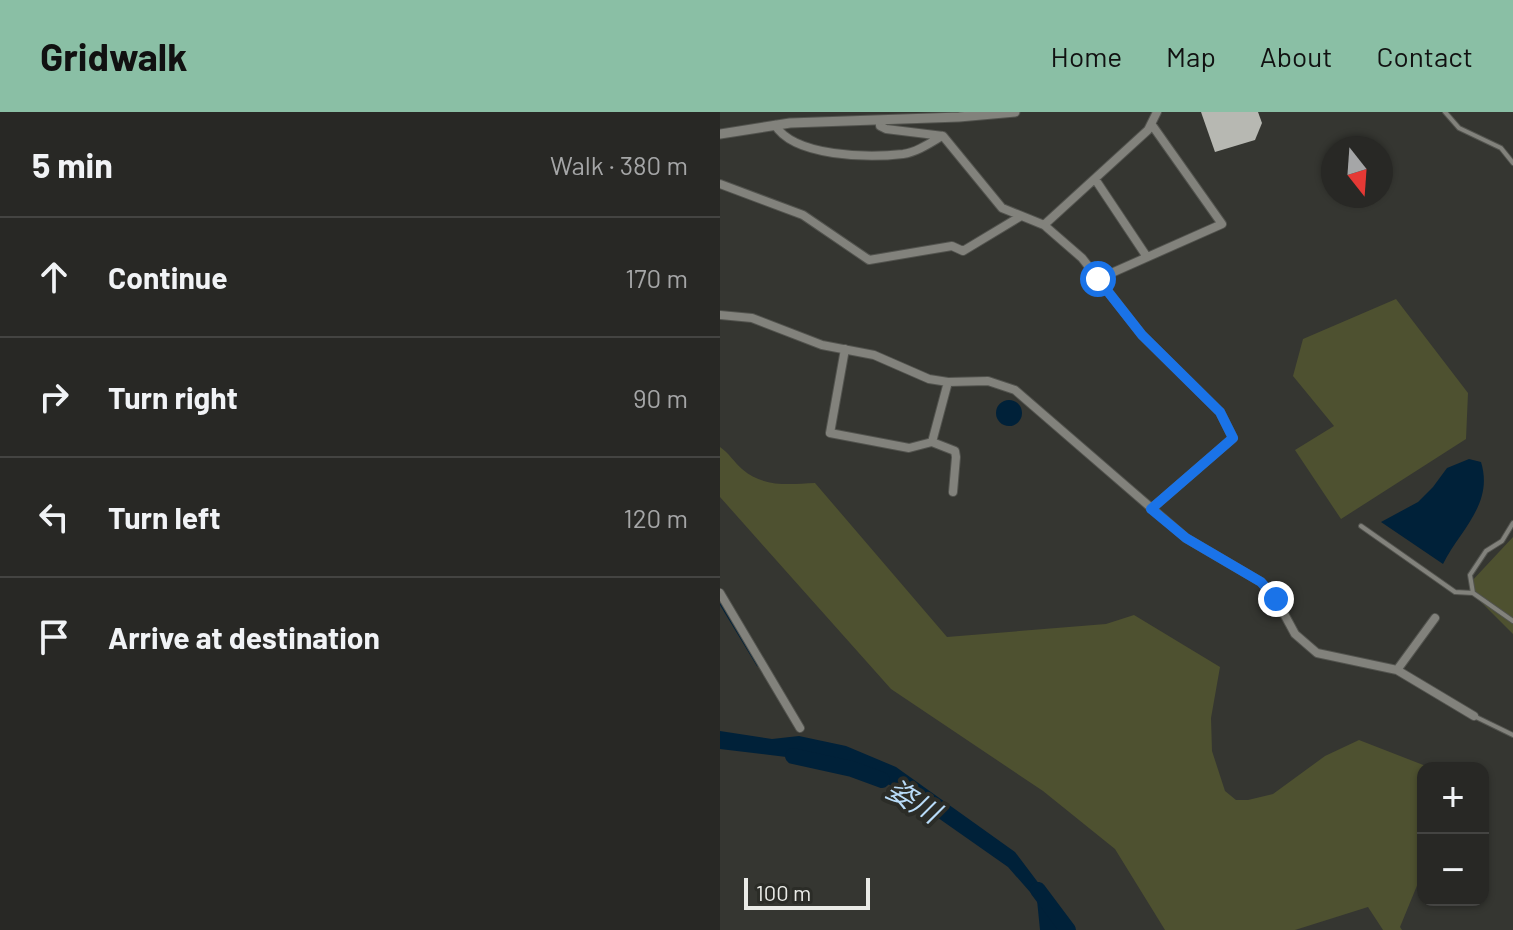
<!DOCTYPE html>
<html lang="en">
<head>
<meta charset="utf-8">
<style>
  :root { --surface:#282825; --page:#343432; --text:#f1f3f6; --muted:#a5a6a7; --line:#444442; --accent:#8abfa5 }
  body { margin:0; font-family:Barlow,"Noto Sans JP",sans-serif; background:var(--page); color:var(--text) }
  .controls { position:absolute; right:24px; bottom:24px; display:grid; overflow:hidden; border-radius:16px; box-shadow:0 2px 6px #0004 }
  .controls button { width:72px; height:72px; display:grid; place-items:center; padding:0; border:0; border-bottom:2px solid var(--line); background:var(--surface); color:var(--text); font:40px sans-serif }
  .compass { position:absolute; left:601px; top:24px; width:72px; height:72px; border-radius:50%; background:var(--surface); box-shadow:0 2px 6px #0004; rotate:163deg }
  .scale { position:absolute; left:24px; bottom:20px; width:126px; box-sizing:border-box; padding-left:8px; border:4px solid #eaebe7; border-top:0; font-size:22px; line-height:28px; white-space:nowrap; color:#eaebe7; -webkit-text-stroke:6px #2b2c27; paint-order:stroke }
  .stop { position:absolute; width:24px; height:24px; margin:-18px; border:6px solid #1a73e8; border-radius:50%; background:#fff }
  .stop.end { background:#1a73e8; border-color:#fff; box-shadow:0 2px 8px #0008 }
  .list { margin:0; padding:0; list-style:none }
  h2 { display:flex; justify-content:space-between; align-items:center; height:104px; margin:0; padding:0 32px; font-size:34px }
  h2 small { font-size:26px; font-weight:400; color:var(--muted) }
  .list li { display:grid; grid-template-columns:52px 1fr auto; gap:24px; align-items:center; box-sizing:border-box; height:120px; padding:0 32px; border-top:2px solid var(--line) }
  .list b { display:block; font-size:30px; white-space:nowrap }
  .list em { font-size:26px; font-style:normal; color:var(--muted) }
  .icon { flex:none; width:44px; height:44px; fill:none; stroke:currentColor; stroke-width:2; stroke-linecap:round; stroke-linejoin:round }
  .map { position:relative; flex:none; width:793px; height:818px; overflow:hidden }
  header { display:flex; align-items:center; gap:48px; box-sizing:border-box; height:112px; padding:0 40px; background:var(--accent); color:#111 }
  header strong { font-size:38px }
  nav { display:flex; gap:44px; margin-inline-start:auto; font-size:28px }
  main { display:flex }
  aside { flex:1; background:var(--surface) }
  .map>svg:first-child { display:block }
  .green { fill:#4e5130 }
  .water { fill:#002139 }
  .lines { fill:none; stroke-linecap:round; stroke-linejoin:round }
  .stream { stroke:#002139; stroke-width:3 }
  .river { stroke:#002139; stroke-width:16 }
  .building { fill:#b7b8b2 }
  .service-casing { stroke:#52534e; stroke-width:6 }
  .minor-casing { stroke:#52534e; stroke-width:10 }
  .tertiary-casing { stroke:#52534e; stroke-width:11 }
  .service { stroke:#82827c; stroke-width:4 }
  .minor { stroke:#82827c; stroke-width:8 }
  .tertiary { stroke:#82827c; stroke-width:9 }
  .route { stroke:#1a73e8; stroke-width:10 }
  .labels { text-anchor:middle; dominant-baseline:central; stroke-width:8; stroke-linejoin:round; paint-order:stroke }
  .water-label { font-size:28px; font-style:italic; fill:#b9dcf9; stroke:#2b2c27 }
</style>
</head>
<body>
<header>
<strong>Gridwalk</strong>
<nav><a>Home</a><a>Map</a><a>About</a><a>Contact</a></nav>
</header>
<main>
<aside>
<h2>5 min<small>Walk · 380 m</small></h2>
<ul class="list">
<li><svg class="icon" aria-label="ahead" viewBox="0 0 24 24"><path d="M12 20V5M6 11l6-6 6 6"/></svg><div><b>Continue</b></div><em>170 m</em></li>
<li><svg class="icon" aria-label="right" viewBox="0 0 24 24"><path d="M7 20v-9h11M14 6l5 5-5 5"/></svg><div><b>Turn right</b></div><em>90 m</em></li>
<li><svg class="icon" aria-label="left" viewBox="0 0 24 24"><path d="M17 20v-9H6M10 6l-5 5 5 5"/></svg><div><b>Turn left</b></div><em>120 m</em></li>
<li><svg class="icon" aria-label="arrive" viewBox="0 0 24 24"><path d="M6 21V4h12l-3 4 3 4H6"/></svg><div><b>Arrive at destination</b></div></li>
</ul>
</aside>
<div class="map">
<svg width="793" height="818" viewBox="0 0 793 818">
  <rect width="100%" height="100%" fill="#353631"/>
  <!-- green -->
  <path class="green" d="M676,187L748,281L746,327L621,407L575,338L614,314L573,264L583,227Z
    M0,335C9,341 14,350 22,357C44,376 69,372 95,371L227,525L386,512L414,503L500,555L491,606L492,639L505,679L516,688H528L553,682L605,644L639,628L711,656H703V759L680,815L682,818H663L648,795L575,818H445L395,737L323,679L171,577L0,385Z
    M793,425V522L751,480L750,471Z"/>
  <!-- water -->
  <path class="water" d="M276 301a13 13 0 1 1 26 0a13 13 0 1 1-26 0Z
    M749,347L761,350C774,392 740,418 723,452L661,410L698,390L713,375L727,356Z
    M0,619L52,627L79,624L126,634L176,655L295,740L326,781L338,818H320L317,788L288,755L174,675L123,652L0,637Z"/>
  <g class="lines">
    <!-- stream -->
    <path class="stream" d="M0,490L38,553"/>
    <!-- river -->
    <path class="river" d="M73,644L132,657L162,668
      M318,778L348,818"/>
  </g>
  <!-- building -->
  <path class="building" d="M481,0H538L542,11L535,28L495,40Z"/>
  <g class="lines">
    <defs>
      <path id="service" d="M725,0L739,16L781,36L793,51
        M793,411L782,429L766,439L750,463L753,481L793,509
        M641,414L735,480L753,481
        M756,605L793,623"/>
      <path id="minor" d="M160,8V14L166,17L223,24L282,96L324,113L362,146L422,223L500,300L513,326L431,397
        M55,13C74,45 149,46 183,42C197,40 210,31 222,24
        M375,67L427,145
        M0,72L83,103L149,148L232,134L243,139L301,104
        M324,113L428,18L437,0
        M378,167L502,112L432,13
        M0,203L32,206L102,233L154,243L209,267L228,270L268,269L295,278L466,426L541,470L556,487L575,522L597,541L677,558L754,604
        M125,237L110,321L189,336L212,330
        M228,270L212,330L235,339L236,345L233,380
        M0,481L80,616
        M677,558L715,506"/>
      <path id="tertiary" d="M0,22L70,11L239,5L295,0"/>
    </defs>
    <!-- service casing -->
    <use href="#service" class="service-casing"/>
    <!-- minor casing -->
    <use href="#minor" class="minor-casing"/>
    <!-- tertiary casing -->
    <use href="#tertiary" class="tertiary-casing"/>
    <!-- service -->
    <use href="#service" class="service"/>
    <!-- minor -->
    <use href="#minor" class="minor"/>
    <!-- tertiary -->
    <use href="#tertiary" class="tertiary"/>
  </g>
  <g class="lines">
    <!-- route -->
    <path class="route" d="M378,167L422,223L500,300L513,326L431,397L466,426L541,470L556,487"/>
  </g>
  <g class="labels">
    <!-- water labels -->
    <g class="water-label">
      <text transform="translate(194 688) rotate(31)">姿川</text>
    </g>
  </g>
</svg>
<div class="controls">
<button>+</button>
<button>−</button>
</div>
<svg class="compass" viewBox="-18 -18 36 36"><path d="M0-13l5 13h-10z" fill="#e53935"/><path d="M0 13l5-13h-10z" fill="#a5a6a7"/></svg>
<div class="scale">100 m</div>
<div class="stop" style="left:378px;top:167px"></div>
<div class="stop end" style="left:556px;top:487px"></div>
</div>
</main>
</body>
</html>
